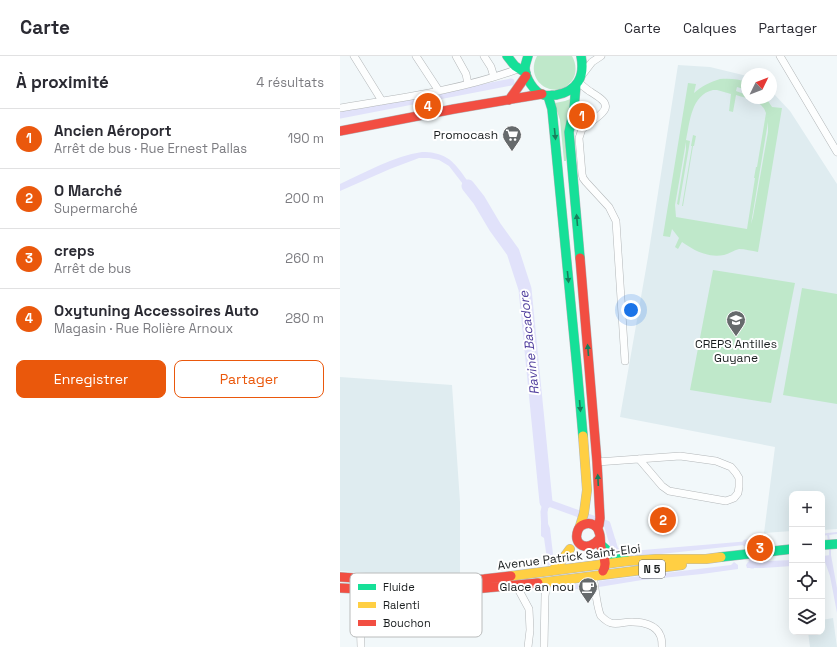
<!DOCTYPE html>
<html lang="fr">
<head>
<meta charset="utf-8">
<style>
  :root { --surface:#fff; --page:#f7f7f7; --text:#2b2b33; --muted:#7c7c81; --line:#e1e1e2; --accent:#ea580c }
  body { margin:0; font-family:"Space Grotesk",sans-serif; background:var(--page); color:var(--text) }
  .controls { position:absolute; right:12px; bottom:12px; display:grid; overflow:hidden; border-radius:8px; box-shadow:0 4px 16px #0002 }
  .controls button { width:36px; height:36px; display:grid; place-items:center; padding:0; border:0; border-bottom:1px solid var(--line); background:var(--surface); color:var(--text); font:20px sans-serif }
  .compass { position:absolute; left:401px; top:12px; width:36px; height:36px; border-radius:50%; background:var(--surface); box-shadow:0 4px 16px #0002; rotate:47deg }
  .you { position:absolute; left:291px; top:254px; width:14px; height:14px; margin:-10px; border:3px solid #fff; border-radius:50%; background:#1a73e8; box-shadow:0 0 0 6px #1a73e833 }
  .badge { display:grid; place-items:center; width:26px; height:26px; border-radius:50%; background:var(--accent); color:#fff; font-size:13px; font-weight:700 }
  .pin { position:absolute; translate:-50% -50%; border:2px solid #fff; box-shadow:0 1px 4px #0006 }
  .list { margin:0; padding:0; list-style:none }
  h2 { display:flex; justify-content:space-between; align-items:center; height:52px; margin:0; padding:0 16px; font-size:17px }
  h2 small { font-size:13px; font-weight:400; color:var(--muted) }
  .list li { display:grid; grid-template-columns:26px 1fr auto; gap:12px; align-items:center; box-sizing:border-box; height:60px; padding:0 16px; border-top:1px solid var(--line) }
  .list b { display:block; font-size:15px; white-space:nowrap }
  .list p { margin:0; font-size:13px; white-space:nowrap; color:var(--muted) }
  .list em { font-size:13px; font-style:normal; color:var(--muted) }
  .actions { display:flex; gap:8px; padding:12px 16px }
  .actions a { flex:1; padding:9px 0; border:1px solid var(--accent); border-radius:8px; text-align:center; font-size:14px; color:var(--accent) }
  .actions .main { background:var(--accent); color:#fff }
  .icon { flex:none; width:22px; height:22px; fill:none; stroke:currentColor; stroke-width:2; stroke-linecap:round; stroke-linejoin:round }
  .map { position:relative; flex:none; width:497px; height:591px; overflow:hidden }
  header { display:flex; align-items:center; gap:24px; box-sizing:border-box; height:56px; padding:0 20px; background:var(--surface); border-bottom:1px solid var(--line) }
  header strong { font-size:19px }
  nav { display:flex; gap:22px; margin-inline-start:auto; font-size:14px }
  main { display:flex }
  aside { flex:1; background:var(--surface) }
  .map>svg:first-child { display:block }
  .built { fill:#dfecf0 }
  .green { fill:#bfe8ca; fill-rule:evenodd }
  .water { fill:#e1e2fa }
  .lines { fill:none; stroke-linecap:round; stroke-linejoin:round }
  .stream { stroke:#e1e2fa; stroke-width:2 }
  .canal { stroke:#e1e2fa; stroke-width:7 }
  .river { stroke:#e1e2fa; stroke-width:13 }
  .street-casing { stroke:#b3b7b9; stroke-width:8 }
  .fast-casing { stroke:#b3b7b9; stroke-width:10 }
  .slow-casing { stroke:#b3b7b9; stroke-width:10 }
  .jam-casing { stroke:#b3b7b9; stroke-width:10 }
  .street { stroke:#fdfefe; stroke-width:7 }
  .fast { stroke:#16e098; stroke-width:9 }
  .slow { stroke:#ffcf43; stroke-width:9 }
  .jam { stroke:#f24e42; stroke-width:9 }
  .oneway { fill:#187f5c }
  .labels { text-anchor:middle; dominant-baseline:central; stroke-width:4; stroke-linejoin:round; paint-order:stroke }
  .shield { fill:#fff; stroke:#5f6262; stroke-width:1 }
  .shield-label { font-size:11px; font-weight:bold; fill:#1a1e1f }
  .poi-label { font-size:12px; fill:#1a1e1f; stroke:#fff; text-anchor:end }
  .street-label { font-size:12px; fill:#1a1e1f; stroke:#fff }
  .water-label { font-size:13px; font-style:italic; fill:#53419f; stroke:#fff }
  .key { fill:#fff; stroke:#babcbc; stroke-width:1 }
  .key-label { font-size:11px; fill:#1a1e1f }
</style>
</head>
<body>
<header>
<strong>Carte</strong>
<nav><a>Carte</a><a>Calques</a><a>Partager</a></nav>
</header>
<main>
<aside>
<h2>À proximité<small>4 résultats</small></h2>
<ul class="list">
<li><span class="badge">1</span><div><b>Ancien Aéroport</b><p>Arrêt de bus · Rue Ernest Pallas</p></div><em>190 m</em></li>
<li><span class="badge">2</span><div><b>O Marché</b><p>Supermarché</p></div><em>200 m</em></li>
<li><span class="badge">3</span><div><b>creps</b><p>Arrêt de bus</p></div><em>260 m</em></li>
<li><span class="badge">4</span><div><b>Oxytuning Accessoires Auto</b><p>Magasin · Rue Rolière Arnoux</p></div><em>280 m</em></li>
</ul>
<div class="actions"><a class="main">Enregistrer</a><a>Partager</a></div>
</aside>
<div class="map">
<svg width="497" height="591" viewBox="0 0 497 591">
  <rect width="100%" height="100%" fill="#f2f8fa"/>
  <!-- built -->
  <path class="built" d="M338,9L370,11L407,20V42H431V36L434,38L450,55L497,128V473L482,474V438H452V475L424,477L435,391L280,361L308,201Z
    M0,321L112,329L120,446V519L65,520L0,515Z
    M493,562L497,591H470L468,576H482V564Z"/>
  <!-- green -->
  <path class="green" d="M197,0H232C236,7 237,16 233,23C218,47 183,27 197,0Z
    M380,23C389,22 399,23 407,26V34L397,31L396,35L407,39V42H426L432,51L442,52L418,196C412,195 405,193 399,193C394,194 389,198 384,199C368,202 355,195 342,186L338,193L335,191L339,182L332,173L330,181L323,180L348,27L356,28L354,37C362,30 370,26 380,23ZM373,34H377L391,38L389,55L393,56L396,39C408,43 421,43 426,57L417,111H416L414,122H415L407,173L336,161L335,149L346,86V94L337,148L339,149L350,85L346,84C350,66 351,39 373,34ZM428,66V76L413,161L411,168Z
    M233,42L227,90L226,105H224L220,64L215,49V47L225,45Z
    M353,79L356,80L354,90H353L343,150H342L352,90H351Z
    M373,214L455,227L431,347L350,334Z
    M462,232L497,238V348L443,339Z"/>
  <!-- water -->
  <path class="water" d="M82,96C91,96 99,97 107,102C118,108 133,133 139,144L126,132L109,110L99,104L89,102H79L50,113L0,135V128C26,116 54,100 82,96Z
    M201,468H208L210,472L214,507L208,510L204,482L201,480Z
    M275,482C277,494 279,495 291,495L422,484L419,489H404L321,498L284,500L271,493L269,483Z
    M491,499L497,532V557L490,520L485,506L482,507V500Z
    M452,504V510L423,512H407L406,509L408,506Z
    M394,506L398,509V513L362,518L302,524L259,531V525L391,509Z
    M252,526L253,531L215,536L210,530L215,529L217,531Z"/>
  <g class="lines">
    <!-- stream -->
    <path class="stream" d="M488,478L497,477
      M482,479L488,478L489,485
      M490,492V501"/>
    <!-- canal -->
    <path class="canal" d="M0,59L171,26
      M205,476L204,456L206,446L267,468L274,491
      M406,487H413L412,509"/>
    <!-- river -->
    <path class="river" d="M128,130L139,144L155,171L173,196L185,233L206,446"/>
    <defs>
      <path id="street" d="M14,0L42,45
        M76,0L99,35
        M116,0L126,18L128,28
        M144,0L151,11L154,21
        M440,0L497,96
        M242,19L252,6L261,0
        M238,26C242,29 246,33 251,36C258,41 272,47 262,57C256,63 248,68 242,73L239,82L242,118L243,122L246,126L269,151L276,165L285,305
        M0,52C60,42 121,34 178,13
        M257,406L340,400L376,405L391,411L396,417L399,422V431L398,437L394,442L386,445L329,435L322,430L299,403
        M253,520C255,529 257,554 261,560C264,563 268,566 271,567C278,569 287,565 293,566C303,566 316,569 320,579C322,582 322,587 322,591
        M176,529L189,553L190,574L188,591
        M19,533L21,591
        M204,591L205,540L207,526"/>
      <path id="fast" d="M167,0L175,10L186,17
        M188,0C187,4 185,8 185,12C185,21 194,37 204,39C208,40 212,39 216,39C238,35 245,20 241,0
        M236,29L234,52L229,76L240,202
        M208,40L212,53L237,312L243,380
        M261,489L274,500L286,504
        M482,489L497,488
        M381,501L452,493"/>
      <path id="slow" d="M240,470L244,457L247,434L243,380
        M212,515L219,508L230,493
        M171,520L288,505L316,503H366L381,501
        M198,527L342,509"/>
      <path id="jam" d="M169,44L186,20
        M0,75L114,53L202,38
        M240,202L257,406L260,462L259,469L257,471
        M259,483C248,497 232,489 238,474C239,471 242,469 245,468C251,466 258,470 259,476C261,480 260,486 261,491C263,499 268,508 263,515
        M0,521L77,526L144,523L171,520
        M0,532L76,536L134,533L198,527"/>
    </defs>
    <!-- street casing -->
    <use href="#street" class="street-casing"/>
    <!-- fast casing -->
    <use href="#fast" class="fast-casing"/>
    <!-- slow casing -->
    <use href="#slow" class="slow-casing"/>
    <!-- jam casing -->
    <use href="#jam" class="jam-casing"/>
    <!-- street -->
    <use href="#street" class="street"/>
    <!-- fast -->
    <use href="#fast" class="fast"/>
    <!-- slow -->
    <use href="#slow" class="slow"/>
    <!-- jam -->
    <use href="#jam" class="jam"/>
  </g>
  <!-- one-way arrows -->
  <defs><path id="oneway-solid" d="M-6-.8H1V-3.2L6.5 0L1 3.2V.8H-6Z"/></defs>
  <g class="oneway">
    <use href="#oneway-solid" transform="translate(215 78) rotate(84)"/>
    <use href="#oneway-solid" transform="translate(237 164) rotate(-95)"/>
    <use href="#oneway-solid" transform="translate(228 221) rotate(84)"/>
    <use href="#oneway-solid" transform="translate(248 294) rotate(-95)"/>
    <use href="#oneway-solid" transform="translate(240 350) rotate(85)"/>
    <use href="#oneway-solid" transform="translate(258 424) rotate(-93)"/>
  </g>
  <!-- icons -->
  <defs>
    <symbol id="supermarket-pin" viewBox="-11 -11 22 30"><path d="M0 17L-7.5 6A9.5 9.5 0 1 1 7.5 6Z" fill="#666a6c" stroke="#fff"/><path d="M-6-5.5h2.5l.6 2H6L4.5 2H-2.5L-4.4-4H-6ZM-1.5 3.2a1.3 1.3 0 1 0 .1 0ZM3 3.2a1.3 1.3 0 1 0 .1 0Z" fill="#fff"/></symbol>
    <symbol id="university-pin" viewBox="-11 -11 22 30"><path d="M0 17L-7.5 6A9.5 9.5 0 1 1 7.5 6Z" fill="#666a6c" stroke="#fff"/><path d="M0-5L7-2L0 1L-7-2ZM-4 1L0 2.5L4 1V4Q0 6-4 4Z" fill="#fff"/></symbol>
    <symbol id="cafe-pin" viewBox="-11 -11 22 30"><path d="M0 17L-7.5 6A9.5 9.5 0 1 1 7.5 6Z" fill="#666a6c" stroke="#fff"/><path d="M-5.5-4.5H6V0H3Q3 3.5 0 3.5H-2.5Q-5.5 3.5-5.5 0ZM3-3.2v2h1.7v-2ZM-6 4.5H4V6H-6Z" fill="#fff"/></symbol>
  </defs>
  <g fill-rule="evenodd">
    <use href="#supermarket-pin" x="161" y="68" width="22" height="30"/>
    <use href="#university-pin" x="385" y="253" width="22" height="30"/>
    <use href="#cafe-pin" x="237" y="520" width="22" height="30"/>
  </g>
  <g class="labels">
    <!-- shield labels -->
    <rect class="shield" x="299" y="504" width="26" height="18" rx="3"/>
    <g class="shield-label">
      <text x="312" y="513">N 5</text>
    </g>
    <!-- poi labels -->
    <g class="poi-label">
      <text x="158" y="79">Promocash</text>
      <text x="396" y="288" text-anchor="middle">CREPS Antilles<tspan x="396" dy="14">Guyane</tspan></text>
      <text x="234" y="531">Glace an nou</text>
    </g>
    <!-- street labels -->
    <g class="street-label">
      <text transform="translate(229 501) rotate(-7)">Avenue Patrick Saint-Eloi</text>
    </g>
    <!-- water labels -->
    <g class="water-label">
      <text transform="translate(189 287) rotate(-96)">Ravine Bacadore</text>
    </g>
  </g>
  <!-- legend -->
  <rect x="10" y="517" width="132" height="64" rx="6" class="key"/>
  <rect x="18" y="528" width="18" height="6" fill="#16e098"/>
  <rect x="18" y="546" width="18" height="6" fill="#ffcf43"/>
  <rect x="18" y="564" width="18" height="6" fill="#f24e42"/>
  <g class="key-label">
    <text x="43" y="535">Fluide</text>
    <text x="43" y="553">Ralenti</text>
    <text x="43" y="571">Bouchon</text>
  </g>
</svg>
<div class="controls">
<button>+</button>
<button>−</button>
<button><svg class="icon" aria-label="locate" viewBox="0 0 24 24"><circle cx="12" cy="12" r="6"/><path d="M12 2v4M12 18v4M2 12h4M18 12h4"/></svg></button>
<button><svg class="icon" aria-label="layers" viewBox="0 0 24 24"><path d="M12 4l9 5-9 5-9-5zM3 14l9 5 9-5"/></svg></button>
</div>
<svg class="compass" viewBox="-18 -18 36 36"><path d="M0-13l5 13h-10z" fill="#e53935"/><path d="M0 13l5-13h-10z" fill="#7c7c81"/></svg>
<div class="you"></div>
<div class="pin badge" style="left:242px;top:60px">1</div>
<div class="pin badge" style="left:323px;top:464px">2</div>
<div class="pin badge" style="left:420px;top:492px">3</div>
<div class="pin badge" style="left:88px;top:50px">4</div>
</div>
</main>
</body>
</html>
